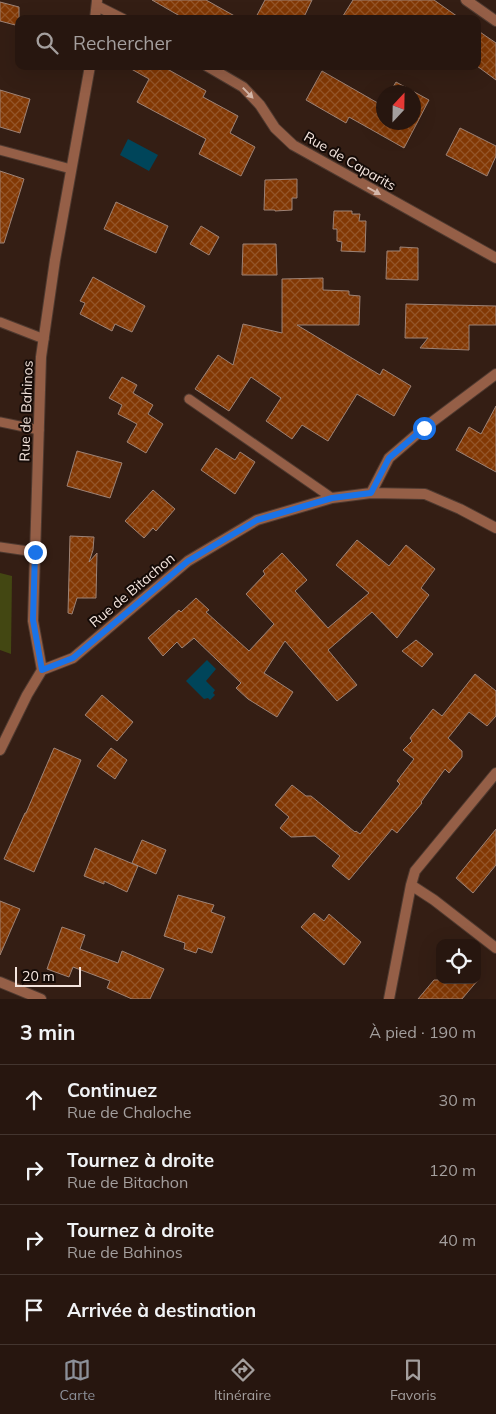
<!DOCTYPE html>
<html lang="fr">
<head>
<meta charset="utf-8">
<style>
  :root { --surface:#27160f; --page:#33231d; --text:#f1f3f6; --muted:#a49f9e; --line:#43352f; --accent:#8c9099 }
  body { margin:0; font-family:Mulish,sans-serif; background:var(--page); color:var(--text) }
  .controls { position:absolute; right:15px; bottom:15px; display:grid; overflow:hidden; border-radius:10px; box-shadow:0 5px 20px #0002 }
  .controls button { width:45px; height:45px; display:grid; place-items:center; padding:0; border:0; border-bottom:1px solid var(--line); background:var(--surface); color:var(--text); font:25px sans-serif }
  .compass { position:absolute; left:376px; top:85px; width:45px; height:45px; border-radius:50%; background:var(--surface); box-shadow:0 5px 20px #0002; rotate:22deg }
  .scale { position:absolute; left:15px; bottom:12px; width:66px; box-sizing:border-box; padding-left:5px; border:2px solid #f4e5de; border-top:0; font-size:14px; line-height:18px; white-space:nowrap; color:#f4e5de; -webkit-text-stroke:4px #150b07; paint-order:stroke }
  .stop { position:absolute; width:15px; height:15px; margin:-11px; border:4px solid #1a73e8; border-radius:50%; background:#fff }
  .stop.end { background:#1a73e8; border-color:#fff; box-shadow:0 1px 5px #0008 }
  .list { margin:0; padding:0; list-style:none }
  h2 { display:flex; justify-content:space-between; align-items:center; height:65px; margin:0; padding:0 20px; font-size:21px }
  h2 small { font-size:16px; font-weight:400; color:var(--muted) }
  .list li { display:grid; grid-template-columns:32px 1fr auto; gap:15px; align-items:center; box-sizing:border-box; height:70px; padding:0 20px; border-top:1px solid var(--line) }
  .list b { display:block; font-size:19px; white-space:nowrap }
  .list p { margin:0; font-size:16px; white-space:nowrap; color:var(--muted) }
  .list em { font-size:16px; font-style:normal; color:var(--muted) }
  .icon { flex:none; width:28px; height:28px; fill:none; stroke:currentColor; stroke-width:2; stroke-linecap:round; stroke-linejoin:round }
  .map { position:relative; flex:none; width:496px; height:999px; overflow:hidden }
  .search { position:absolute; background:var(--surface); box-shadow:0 5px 20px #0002; left:15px; right:15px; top:15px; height:55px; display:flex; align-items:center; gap:12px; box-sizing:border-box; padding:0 18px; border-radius:10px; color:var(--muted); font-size:19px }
  .sheet { height:345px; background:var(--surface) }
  nav { display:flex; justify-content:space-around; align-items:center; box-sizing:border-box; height:70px; border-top:1px solid var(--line); background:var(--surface); font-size:14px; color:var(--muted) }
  nav a { display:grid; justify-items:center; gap:2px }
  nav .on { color:var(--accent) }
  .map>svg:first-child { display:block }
  .grass { fill:#434712 }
  .water { fill:#00455a }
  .building { fill:url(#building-cross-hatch); stroke:#9d8275 }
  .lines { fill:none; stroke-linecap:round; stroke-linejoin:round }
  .service-casing { stroke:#4f3a30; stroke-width:11 }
  .minor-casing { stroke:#4f3a30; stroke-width:12 }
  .service { stroke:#955f47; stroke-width:9 }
  .minor { stroke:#955f47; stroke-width:10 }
  .oneway { fill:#d3b6a9 }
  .route { stroke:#1a73e8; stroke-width:6 }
  .labels { text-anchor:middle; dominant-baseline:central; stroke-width:4; stroke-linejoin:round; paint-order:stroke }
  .street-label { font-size:14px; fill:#f4e5de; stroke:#150b07 }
</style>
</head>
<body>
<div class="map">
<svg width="496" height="999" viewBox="0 0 496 999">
  <defs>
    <pattern id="building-cross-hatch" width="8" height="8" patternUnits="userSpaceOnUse" patternTransform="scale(1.25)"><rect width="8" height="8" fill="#823804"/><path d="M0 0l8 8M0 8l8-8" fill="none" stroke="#945528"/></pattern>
  </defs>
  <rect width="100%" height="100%" fill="#341e14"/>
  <!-- grass -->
  <path class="grass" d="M0,573L12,576L11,654L0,650Z"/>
  <!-- water -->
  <path class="water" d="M128,139L158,155L149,171L120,155Z
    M207,660L216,669L206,681L215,690L213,693L215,695L210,700L208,698L204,699L186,681Z"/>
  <!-- building -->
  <path class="building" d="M152,0H206L240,19H185Z
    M265,0H312L303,19H255Z
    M353,0H434L461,19H341Z
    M0,2L19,7V26L0,21Z
    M477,30L496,43V80L477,66Z
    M126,66H162L206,91L203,97L238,116L230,133L255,147L241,176L199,154L206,139L137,102L149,79Z
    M322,71L383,106L384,105V122H414V92H390L396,82L429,100L404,148L349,117L346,123L306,100Z
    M0,90L30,99L20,133L0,127Z
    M460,128L496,146V156L487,176L446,155Z
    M0,171L24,179L4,243H0Z
    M297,179V198H292V210L275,211V210H264L265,180Z
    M116,202L168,226L156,253L104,229Z
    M334,211H352V214H360L359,221H366L365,252L341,251L342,242L337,241V229H333Z
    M201,226L219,237L209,255L190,244Z
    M243,244H276L277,275H242Z
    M400,247L418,248V280L386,279L387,251H400Z
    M93,277L145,306L132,332L115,324L112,331L80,314L85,303L80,301Z
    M323,278V290L349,291V295L360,296L359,325H297L380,375L383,369L411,386L394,416L357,394L328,441L302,425L292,439L266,421L281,398L251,377L229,411L195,389L218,355L233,365L243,324L282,333V279Z
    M406,304L496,306V325H469V350L420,348L428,338H405Z
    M122,377L137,385L133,393L153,405L148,414L163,424L146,453L127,442L137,424L118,414L122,405L109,398Z
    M496,406V472L456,450L469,427L481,434Z
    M216,448L235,460L240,452L255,462L235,494L201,470Z
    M77,451L122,463L110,498L67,486Z
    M153,490L175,509L156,531L153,528L144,538L125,521Z
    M70,536L94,537L93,550L89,562L97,553L96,598H77L72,614L68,613Z
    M357,540L389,566L406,545L435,569L421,588L429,595L397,638L372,612L328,650L357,685L337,701L285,641L264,673L293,692L277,717L248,699L236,688L241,683L194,638L182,648L177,642L163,656L148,638L179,610L181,612L196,598L209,610L206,612L249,651L274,624L246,594L265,574L263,571L282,553L307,580L295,591L328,628L369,593L336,565Z
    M416,640L433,654L422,667L402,651Z
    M475,674L496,691V716L487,726L469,712L448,738L462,751V757L449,773L445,769L421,802L422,803L397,833L392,829L349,880L332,866L340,856L315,836L291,837L280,828L289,817L275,805L292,785L306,796H311L355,832L356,831L360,834L400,784L397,781L414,759L403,750L412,741L410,738L433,709L442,716Z
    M102,695L133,722L117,741L85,715Z
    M54,748L81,760L34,872L4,859L25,813H26Z
    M111,748L127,760L115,779L97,766Z
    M496,829V865L473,893L456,878Z
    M142,840L166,850L156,874L132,863Z
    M95,848L138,866L127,892L104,881V884L84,876Z
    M178,895L214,905L211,912L225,917L212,953L198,948L196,953L184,949L185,943L164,936Z
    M0,901L20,909L0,955Z
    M314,913L324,921L329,914L361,942L344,965L301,927Z
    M62,927L85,935L80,949L118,963L122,951L164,969L150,999H132L107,988L110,981L73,967L69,977L47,969Z
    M434,980H478L462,999H418Z"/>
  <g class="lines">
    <defs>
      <path id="service" d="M0,150L71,169
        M0,322L44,339
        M189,399L332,498
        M0,422L39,430
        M0,547L35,552"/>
      <path id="minor" d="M466,0L496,21
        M97,6L123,19
        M95,19L97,1
        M207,66L243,87L260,105L275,128L293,145L496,258
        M371,493L389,458L424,428L496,374
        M42,670L73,658L188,561L257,520L332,498L371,493L425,494L460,509L496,528
        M0,750L27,695L42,670L33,621L41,357L55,260L90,66
        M411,885L434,900L496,948
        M0,982L41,999
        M389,999L411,885L415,871L496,773"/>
    </defs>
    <!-- service casing -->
    <use href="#service" class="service-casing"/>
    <!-- minor casing -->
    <use href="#minor" class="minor-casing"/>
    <!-- service -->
    <use href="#service" class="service"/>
    <!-- minor -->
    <use href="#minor" class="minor"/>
  </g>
  <!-- one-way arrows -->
  <defs><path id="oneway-solid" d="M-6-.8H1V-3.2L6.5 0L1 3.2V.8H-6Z" transform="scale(1.25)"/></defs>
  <g class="oneway">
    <use href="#oneway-solid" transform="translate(248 93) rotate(46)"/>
    <use href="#oneway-solid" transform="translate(374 191) rotate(29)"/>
  </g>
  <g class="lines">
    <!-- route -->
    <path class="route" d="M35,552L33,620L42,670L73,658L188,561L257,520L332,498L371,493L389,458L424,428"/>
  </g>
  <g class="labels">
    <!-- street labels -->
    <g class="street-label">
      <text transform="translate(350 161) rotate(30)">Rue de Caparits</text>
      <text transform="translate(26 411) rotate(-88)">Rue de Bahinos</text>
      <text transform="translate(132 590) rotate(-40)">Rue de Bitachon</text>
    </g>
  </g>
</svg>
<div class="controls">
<button><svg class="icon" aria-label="locate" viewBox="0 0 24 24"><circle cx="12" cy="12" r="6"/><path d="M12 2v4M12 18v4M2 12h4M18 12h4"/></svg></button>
</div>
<svg class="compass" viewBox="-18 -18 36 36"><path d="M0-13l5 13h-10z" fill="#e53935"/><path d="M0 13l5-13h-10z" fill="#a49f9e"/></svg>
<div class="scale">20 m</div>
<div class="stop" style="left:424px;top:428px"></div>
<div class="stop end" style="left:35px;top:552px"></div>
<div class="search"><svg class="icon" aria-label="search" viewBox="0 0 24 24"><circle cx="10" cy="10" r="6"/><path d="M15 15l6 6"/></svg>Rechercher</div>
</div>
<section class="sheet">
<h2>3 min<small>À pied · 190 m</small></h2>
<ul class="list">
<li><svg class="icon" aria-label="ahead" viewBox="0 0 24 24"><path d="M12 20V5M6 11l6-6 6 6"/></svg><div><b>Continuez</b><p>Rue de Chaloche</p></div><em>30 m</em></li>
<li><svg class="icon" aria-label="right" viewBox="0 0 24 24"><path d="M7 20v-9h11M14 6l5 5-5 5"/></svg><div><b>Tournez à droite</b><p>Rue de Bitachon</p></div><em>120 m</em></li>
<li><svg class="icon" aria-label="right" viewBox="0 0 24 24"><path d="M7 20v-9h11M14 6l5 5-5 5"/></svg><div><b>Tournez à droite</b><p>Rue de Bahinos</p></div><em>40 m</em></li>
<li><svg class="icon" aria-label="arrive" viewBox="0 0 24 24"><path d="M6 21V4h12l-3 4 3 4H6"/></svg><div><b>Arrivée à destination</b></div></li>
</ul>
</section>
<nav>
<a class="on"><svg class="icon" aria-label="map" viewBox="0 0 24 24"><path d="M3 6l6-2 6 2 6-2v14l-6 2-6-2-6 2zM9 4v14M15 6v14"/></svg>Carte</a>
<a><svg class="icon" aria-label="directions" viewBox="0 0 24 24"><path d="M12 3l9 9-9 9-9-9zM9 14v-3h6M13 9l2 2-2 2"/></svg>Itinéraire</a>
<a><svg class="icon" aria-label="saved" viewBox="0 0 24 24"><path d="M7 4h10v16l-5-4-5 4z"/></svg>Favoris</a>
</nav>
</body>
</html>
